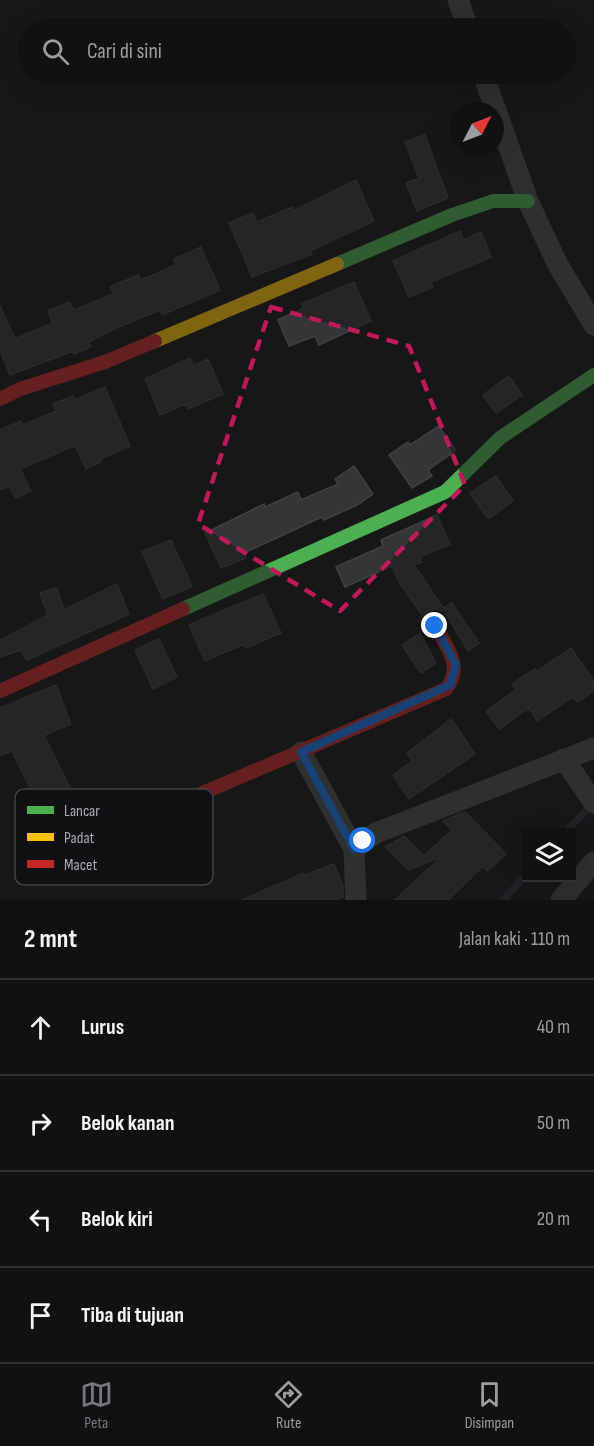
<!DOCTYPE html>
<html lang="id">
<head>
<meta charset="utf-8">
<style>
  :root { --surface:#111; --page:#1a1a1a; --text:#f1f3f6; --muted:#9c9d9f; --line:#303131; --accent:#757880 }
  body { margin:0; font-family:"Sofia Sans Condensed",sans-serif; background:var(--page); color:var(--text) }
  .controls { position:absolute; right:18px; bottom:18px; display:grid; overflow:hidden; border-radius:0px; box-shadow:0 6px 24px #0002 }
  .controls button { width:54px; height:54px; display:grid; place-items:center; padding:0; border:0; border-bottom:2px solid var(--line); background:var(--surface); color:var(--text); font:30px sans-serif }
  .compass { position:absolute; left:450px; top:102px; width:54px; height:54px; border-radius:50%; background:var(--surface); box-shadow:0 6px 24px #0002; rotate:48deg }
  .stop { position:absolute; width:18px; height:18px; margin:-14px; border:4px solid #1a73e8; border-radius:50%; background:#fff }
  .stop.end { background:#1a73e8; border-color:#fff; box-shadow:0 2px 6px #0008 }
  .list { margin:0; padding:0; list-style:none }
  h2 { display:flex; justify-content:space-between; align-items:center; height:78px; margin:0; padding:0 24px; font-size:26px }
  h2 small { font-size:20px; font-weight:400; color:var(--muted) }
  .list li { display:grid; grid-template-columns:39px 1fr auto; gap:18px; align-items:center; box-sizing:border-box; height:96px; padding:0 24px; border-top:2px solid var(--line) }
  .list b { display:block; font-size:22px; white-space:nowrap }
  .list em { font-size:20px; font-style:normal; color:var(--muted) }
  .icon { flex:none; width:33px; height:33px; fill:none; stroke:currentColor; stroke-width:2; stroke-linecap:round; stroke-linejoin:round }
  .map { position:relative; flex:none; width:594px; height:900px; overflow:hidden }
  .search { position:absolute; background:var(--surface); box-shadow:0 6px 24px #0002; left:18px; right:18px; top:18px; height:66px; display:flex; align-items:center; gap:15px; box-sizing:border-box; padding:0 21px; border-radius:33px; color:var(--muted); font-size:22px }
  .sheet { height:462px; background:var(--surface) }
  nav { display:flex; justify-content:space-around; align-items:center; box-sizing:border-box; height:84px; border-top:2px solid var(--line); background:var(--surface); font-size:16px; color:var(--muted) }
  nav a { display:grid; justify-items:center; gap:3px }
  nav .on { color:var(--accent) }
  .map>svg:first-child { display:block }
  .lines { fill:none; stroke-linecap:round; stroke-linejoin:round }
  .stream { stroke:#2a3239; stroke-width:7 }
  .building { fill:#353536; stroke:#3f4043; stroke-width:1.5 }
  .street { stroke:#4b4c50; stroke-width:21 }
  .fast { stroke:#4caf50; stroke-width:14 }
  .slow { stroke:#ffc107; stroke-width:14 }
  .jam { stroke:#c62828; stroke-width:14 }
  .route { stroke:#1a73e8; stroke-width:8 }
  .marked { fill:none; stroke:#c2185b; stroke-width:4.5; stroke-dasharray:12 8; stroke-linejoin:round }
  .key { fill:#111113; stroke:#3e4045; stroke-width:1.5 }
  .key-label { font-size:16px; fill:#a8adb8 }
</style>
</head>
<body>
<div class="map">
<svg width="594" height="900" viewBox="0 0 594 900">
  <rect width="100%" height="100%" fill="#171717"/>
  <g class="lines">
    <!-- stream -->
    <path class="stream" d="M566,832L592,804
      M503,900L526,875"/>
  </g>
  <!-- building -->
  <path class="building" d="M425,135L448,198L417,211L406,183L419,178L405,142Z
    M356,180L374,221L310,251L312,254L252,277L229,223L253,213L257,222L292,207L293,211Z
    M460,231L463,240L481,232L491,257L431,282L433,287L409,297L393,261Z
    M201,247L220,290L162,315L160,310L119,327L88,342L91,347L81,351L74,354L73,351L10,375L0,350V306L15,339L53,323L48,311L70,302L74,310L113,294L110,287L138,275L141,280L176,265L174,259Z
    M354,282L371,321L319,345L315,336L289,346L278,320L304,308L301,304Z
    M190,358L193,366L208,359L223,394L188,409L186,404L160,415L145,379Z
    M509,376L522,395L496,413L483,395Z
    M105,387L130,446L100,459L101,462L86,469L76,447H71L20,469L31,491L16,498L9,486L0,490V430L21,421L23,425L56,411L53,404L73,396L75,400Z
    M439,426L456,450L428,470L432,476L412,488L389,455L408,442L410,445Z
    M354,466L373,494L357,505L324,520L322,517L244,553L246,558L221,568L205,533L264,504L265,507L298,492L301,500L338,484L335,479Z
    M496,476L513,501L488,519L470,493Z
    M437,515L450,544L419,557L422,562L414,565L443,608L452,603L479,643L468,651L444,611L435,609L422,615L400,584L392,566L345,587L336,567L383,546L381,540Z
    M171,540L192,586L163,599L142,552Z
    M117,584L129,614L27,660L21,650L0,657V640L48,615L40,593L57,588L64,610Z
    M263,594L281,633L246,648L244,644L205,661L189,625Z
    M420,633L436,663L421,673L402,645Z
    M159,639L177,677L153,689L135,650Z
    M571,648L594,681V691L577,702L573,697L537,721L529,708L499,729L486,711L516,690L512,684L535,669L537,671Z
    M56,685L71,724L44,735L82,812L50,828L12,751L0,756V708Z
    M451,719L475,754L409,799L393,775L412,761L407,753Z
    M465,812L506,854L487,871L483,866L448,900H395L442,856L409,870L386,847L404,836L424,856L452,830L443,821Z
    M334,864L343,885V897L337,900H242L304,873L305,875Z"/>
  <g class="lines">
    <!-- street -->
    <path class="street" d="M458,0L468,28
      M483,74L528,201L558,265L594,325
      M301,752L354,849
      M564,759L594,803
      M356,900L354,849L376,833L594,748
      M561,900L594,862"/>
    <!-- fast -->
    <path class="fast" d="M337,264L452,215L493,201H528
      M183,609L445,492L500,438L594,375"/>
    <!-- slow -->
    <path class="slow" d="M155,341L337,264"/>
    <!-- jam -->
    <path class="jam" d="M0,399L20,389L105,362L155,341
      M0,691L183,609
      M170,807L446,689C464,667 447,647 435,626"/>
  </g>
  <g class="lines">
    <!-- route -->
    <path class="route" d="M363,841L354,849L301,752L450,685L456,665L435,626"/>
  </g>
  <!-- marked area -->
  <path d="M0 0H594V900H0ZM271,307L409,346L465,485L340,611L198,524Z" fill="#171717" fill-opacity=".55" fill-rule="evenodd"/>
  <path class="marked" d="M271,307L409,346L465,485L340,611L198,524Z"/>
  <!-- legend -->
  <rect x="15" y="789" width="198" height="96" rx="9" class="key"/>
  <rect x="27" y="806" width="27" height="8" fill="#4caf50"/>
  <rect x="27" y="833" width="27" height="8" fill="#ffc107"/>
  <rect x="27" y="860" width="27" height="8" fill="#c62828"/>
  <g class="key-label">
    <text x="64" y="816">Lancar</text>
    <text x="64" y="843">Padat</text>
    <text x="64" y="870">Macet</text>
  </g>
</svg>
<div class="controls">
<button><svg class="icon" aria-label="layers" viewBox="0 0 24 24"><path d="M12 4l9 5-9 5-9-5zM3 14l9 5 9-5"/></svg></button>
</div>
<svg class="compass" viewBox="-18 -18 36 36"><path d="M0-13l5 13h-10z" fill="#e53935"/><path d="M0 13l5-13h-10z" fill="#9c9d9f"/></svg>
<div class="stop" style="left:363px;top:841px"></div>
<div class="stop end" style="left:435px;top:626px"></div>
<div class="search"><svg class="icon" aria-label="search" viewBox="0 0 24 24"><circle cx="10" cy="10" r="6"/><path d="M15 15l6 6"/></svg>Cari di sini</div>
</div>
<section class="sheet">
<h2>2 mnt<small>Jalan kaki · 110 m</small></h2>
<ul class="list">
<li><svg class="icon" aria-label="ahead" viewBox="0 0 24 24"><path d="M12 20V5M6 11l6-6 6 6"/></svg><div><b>Lurus</b></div><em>40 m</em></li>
<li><svg class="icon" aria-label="right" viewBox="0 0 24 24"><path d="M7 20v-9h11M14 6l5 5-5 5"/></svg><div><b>Belok kanan</b></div><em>50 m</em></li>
<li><svg class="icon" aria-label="left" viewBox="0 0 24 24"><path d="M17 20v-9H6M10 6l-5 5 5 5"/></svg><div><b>Belok kiri</b></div><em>20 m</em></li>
<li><svg class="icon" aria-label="arrive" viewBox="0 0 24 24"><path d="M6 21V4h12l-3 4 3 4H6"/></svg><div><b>Tiba di tujuan</b></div></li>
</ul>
</section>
<nav>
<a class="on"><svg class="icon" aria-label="map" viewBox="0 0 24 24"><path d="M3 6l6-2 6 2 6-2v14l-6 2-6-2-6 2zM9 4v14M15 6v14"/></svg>Peta</a>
<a><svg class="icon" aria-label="directions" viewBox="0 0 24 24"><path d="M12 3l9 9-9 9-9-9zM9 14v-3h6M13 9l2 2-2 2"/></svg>Rute</a>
<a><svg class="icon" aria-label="saved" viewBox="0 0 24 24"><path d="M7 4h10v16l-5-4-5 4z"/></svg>Disimpan</a>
</nav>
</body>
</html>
